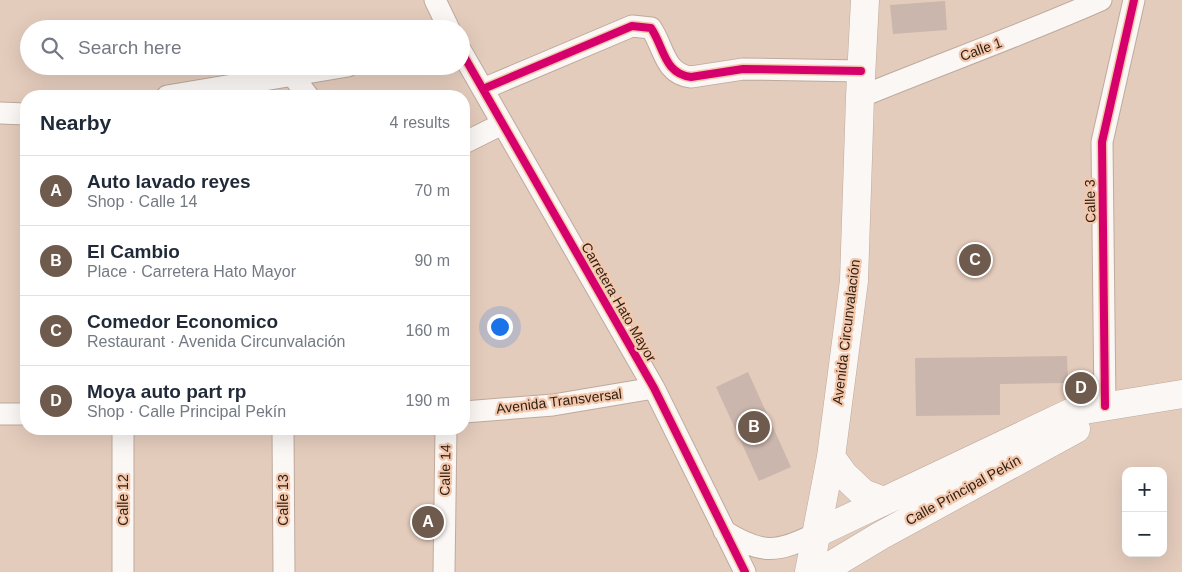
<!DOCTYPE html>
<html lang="en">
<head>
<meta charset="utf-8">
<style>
  :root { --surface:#fff; --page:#f2f2f3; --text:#1f2937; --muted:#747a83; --line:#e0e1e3; --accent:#6e5b4e }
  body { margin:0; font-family:Arial,sans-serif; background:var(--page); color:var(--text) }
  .controls { position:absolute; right:15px; bottom:15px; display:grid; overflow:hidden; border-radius:10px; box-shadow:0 5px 20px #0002 }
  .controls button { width:45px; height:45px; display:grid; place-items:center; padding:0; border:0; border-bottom:1px solid var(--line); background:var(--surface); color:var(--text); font:25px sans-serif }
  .you { position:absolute; left:499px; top:326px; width:18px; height:18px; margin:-12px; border:4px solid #fff; border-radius:50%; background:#1a73e8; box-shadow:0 0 0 8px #1a73e833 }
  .badge { display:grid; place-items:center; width:32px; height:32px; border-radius:50%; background:var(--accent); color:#fff; font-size:16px; font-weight:700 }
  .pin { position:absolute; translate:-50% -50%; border:2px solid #fff; box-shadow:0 1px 5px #0006 }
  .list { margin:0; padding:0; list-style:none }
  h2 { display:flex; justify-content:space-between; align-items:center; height:65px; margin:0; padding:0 20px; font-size:21px }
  h2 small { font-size:16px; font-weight:400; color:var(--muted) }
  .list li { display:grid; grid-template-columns:32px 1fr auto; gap:15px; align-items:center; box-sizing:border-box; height:70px; padding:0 20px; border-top:1px solid var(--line) }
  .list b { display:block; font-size:19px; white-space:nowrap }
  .list p { margin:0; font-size:16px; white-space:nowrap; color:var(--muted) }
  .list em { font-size:16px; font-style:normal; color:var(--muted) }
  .icon { flex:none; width:28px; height:28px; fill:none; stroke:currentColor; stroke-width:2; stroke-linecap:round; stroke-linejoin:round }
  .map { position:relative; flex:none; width:1182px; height:572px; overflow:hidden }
  .search { position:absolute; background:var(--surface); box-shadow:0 5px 20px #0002; left:20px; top:20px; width:450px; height:55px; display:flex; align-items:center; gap:12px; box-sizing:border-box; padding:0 18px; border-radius:28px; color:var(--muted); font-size:19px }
  .panel { position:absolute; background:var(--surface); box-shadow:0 5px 20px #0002; left:20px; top:90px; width:450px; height:345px; border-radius:20px }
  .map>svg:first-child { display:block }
  .building { fill:#cab6ac }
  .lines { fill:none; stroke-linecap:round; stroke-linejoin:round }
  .minor-casing { stroke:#bdaa9d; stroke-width:23 }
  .major-casing { stroke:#bdaa9d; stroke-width:29 }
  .minor { stroke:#fbf7f5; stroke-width:21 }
  .major { stroke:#fbf7f5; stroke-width:28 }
  .cycleway-casing { stroke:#f4c8ac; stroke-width:11 }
  .cycleway { stroke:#d6006c; stroke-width:8 }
  .labels { text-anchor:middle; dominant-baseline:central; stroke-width:4.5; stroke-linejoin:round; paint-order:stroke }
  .street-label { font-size:14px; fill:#2e1e13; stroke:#f4c8ac }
</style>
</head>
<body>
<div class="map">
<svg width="1182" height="572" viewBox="0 0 1182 572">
  <rect width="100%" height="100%" fill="#e4ccbc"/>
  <!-- building -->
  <path class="building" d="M945,1L947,30L893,34L890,5Z
    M1067,356L1068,383L1000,384V415L916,416L915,358Z
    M748,372L791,467L759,481L716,387Z"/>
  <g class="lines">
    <defs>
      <path id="minor" d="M435,0L449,29
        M461,51L654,388L745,572
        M292,75L308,96
        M483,89L632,26L651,28C664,47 664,74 691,77L743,69L861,71
        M167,96L348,66
        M860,97C940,64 1022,35 1101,0
        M0,113L26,114
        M464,143L502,124
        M1105,406L1102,142L1134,0
        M464,412L553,405L654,388
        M0,414H26
        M283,429L284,572
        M724,531C762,555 778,553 817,533
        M123,572V429
        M444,572L446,429"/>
      <path id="major" d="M831,457L844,475L863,493L884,501
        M817,533L1072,412L1182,394
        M809,572L831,457L854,281L860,97L865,0
        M820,572L880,536L1076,429"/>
    </defs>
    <!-- minor casing -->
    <use href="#minor" class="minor-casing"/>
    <!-- major casing -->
    <use href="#major" class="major-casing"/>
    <!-- minor -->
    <use href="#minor" class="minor"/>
    <!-- major -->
    <use href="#major" class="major"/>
    <defs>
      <path id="cycleway" d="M461,51L654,388L745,572
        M483,89L632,26L651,28C664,47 664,74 691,77L743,69L861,71
        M1105,406L1102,142L1134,0"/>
    </defs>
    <!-- cycleway casing -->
    <use href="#cycleway" class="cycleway-casing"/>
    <!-- cycleway -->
    <use href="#cycleway" class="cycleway"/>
  </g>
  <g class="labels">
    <!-- street labels -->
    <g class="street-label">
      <text transform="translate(981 49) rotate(-20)">Calle 1</text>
      <text transform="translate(1090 201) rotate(-91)">Calle 3</text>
      <text transform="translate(619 302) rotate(60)">Carretera Hato Mayor</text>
      <text transform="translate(846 332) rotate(-83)">Avenida Circunvalación</text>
      <text transform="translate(559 401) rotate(-7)">Avenida Transversal</text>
      <text transform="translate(445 470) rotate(-89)">Calle 14</text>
      <text transform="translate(963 490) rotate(-29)">Calle Principal Pekín</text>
      <text transform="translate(123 500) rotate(-90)">Calle 12</text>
      <text transform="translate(283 500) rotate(-90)">Calle 13</text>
    </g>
  </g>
</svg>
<div class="controls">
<button>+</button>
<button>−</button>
</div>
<div class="you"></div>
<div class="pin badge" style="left:428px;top:522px">A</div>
<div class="pin badge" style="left:754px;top:427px">B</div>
<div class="pin badge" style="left:975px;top:260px">C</div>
<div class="pin badge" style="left:1081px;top:388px">D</div>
<div class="search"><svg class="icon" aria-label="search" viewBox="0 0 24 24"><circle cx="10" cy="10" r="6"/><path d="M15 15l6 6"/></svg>Search here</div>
<section class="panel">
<h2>Nearby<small>4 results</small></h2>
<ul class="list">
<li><span class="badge">A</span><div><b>Auto lavado reyes</b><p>Shop · Calle 14</p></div><em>70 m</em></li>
<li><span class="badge">B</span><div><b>El Cambio</b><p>Place · Carretera Hato Mayor</p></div><em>90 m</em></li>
<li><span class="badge">C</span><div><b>Comedor Economico</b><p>Restaurant · Avenida Circunvalación</p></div><em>160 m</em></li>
<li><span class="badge">D</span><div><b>Moya auto part rp</b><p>Shop · Calle Principal Pekín</p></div><em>190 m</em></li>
</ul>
</section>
</div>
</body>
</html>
